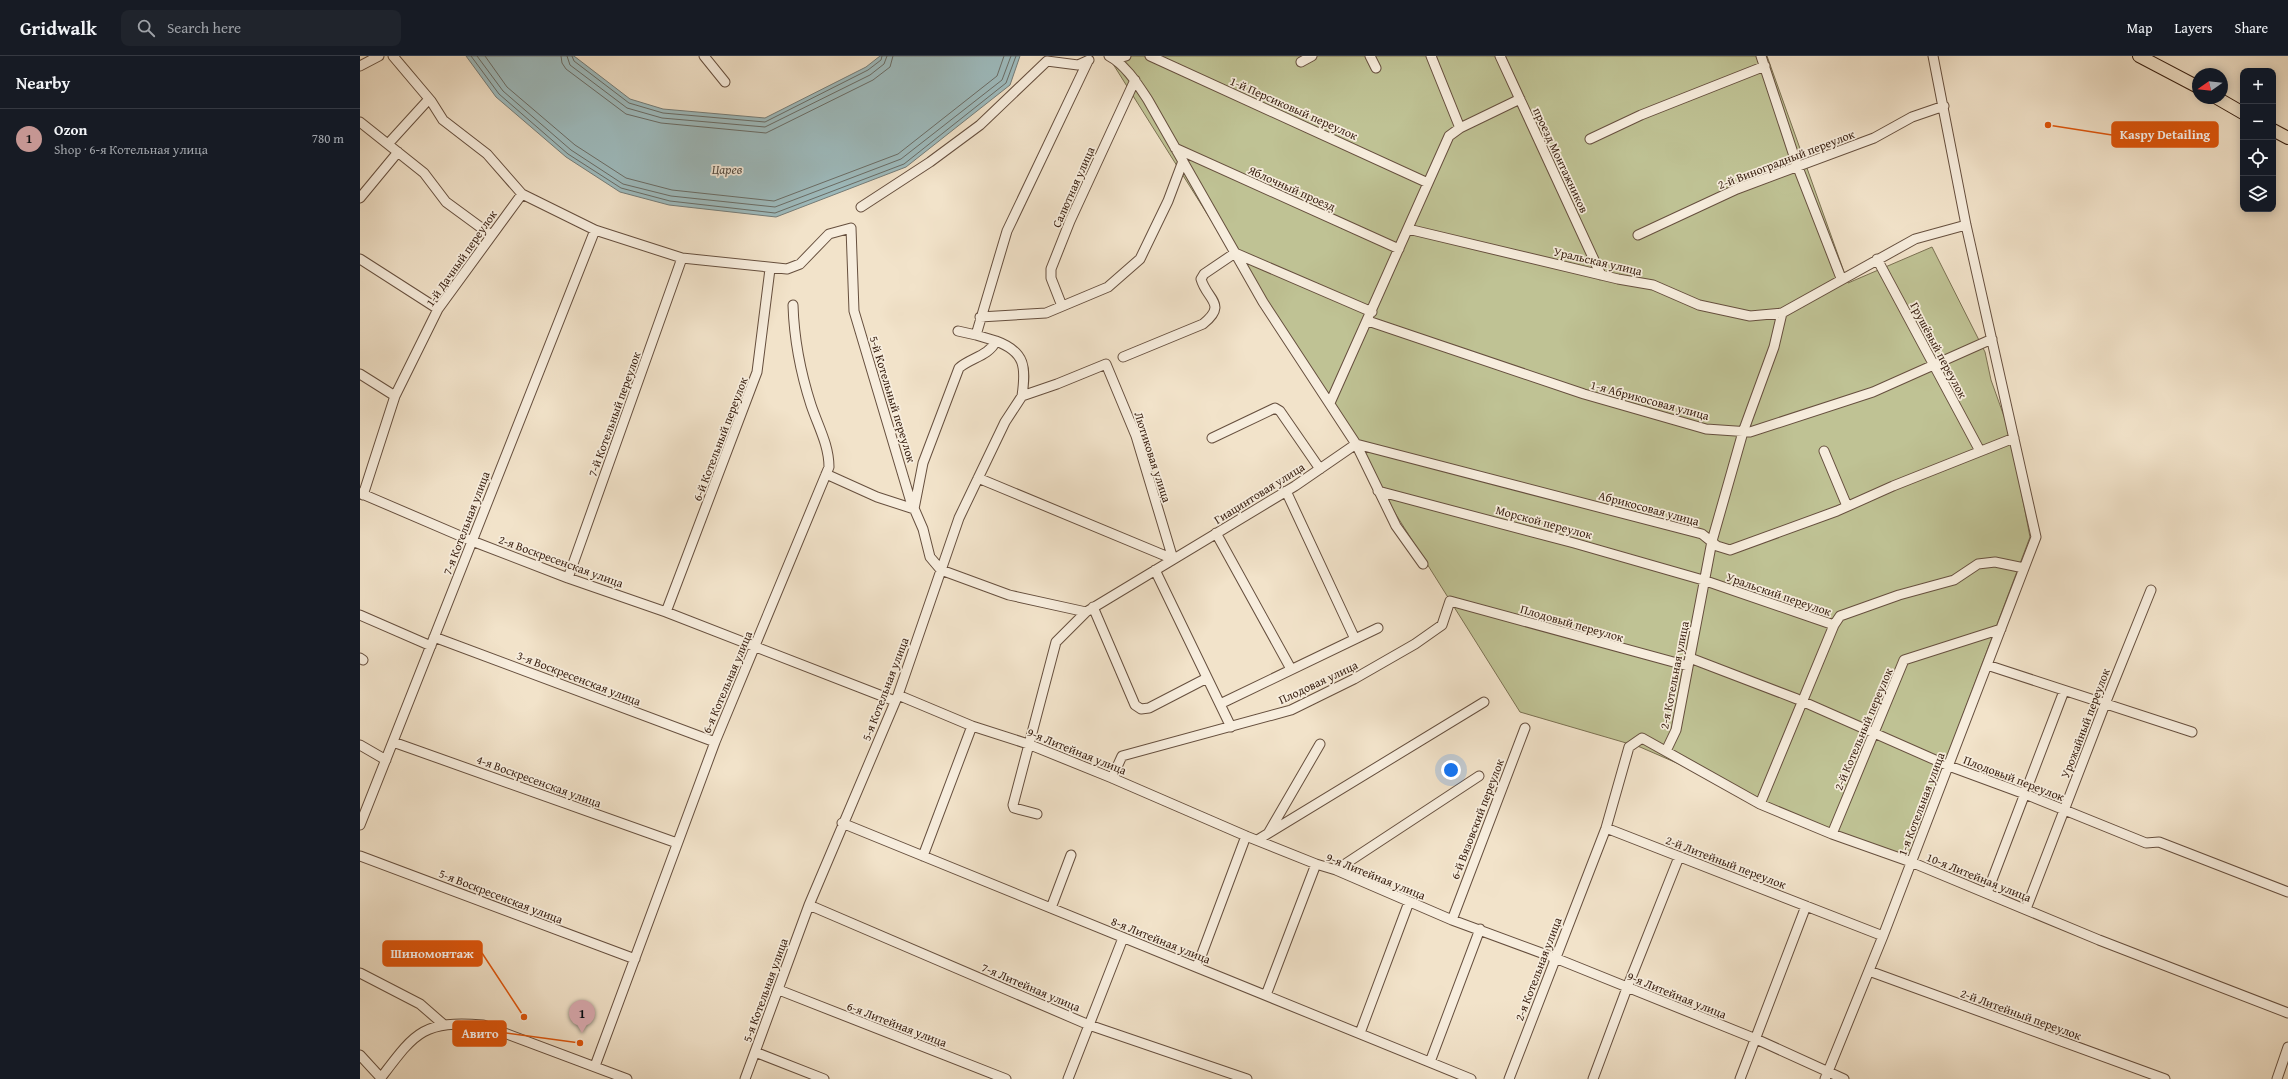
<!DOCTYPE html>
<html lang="en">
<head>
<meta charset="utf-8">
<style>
  :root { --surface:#171b24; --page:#20242c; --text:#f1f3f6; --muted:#9ea1a6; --line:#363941; --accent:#c59692 }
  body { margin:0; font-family:"Gentium Book Plus",serif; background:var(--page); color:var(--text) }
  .controls { position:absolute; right:12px; top:12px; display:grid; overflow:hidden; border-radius:8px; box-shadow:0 2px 10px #0003 }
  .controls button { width:36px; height:36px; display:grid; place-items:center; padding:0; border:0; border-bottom:1px solid var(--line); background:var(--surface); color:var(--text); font:20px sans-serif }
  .compass { position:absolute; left:1832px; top:12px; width:36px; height:36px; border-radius:50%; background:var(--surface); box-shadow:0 2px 10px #0003; rotate:256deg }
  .you { position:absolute; left:1091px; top:714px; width:14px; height:14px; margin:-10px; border:3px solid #fff; border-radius:50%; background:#1a73e8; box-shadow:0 0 0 6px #1a73e833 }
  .badge { display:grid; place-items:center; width:26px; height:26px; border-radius:50%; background:var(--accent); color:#111; font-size:13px; font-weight:700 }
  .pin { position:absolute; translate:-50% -33px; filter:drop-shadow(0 1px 2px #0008) }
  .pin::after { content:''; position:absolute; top:21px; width:14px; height:12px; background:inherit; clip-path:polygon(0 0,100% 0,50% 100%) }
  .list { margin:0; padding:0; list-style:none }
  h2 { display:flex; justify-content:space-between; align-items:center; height:52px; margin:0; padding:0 16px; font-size:17px }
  h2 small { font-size:13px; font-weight:400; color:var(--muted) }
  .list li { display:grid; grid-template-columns:26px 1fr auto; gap:12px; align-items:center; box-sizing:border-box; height:60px; padding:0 16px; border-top:1px solid var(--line) }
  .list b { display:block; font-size:15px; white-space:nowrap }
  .list p { margin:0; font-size:13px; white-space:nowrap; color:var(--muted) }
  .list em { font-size:13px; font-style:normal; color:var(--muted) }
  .icon { flex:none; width:22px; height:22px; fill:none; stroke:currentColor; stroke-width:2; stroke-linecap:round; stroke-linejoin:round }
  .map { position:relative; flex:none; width:1928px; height:1023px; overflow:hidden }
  header { display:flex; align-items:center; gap:24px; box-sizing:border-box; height:56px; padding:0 20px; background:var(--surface); border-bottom:1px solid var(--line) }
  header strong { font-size:19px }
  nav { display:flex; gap:22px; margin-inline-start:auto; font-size:14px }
  .search { width:280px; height:36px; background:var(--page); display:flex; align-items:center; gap:10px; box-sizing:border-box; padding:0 14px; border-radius:8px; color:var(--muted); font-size:15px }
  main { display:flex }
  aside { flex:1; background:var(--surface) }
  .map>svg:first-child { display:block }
  .green { fill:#bfc294; stroke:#7b7052 }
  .water { fill:#9ebcbf; stroke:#757d79 }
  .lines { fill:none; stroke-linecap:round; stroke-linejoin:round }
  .shore { stroke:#6a6d67; stroke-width:1 }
  .minor-casing { stroke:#664f3e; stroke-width:11 }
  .major-casing { stroke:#371e0f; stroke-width:14 }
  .minor { stroke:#f7eddd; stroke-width:9 }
  .major { stroke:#f2e3ca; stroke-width:12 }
  .labels { text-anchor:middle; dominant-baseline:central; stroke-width:3.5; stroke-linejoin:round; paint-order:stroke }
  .street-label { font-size:12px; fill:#371e0f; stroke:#f7eddd }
  .water-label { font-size:13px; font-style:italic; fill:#564d44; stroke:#f7eddd }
  .leader { fill:none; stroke:#df560c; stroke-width:1.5 }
  .callout-dot { fill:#df560c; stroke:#f7eddd; stroke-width:1.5 }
  .callout { fill:#df560c; stroke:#df560c; stroke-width:1.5 }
  .callout-label { font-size:13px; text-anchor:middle; font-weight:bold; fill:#fff }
</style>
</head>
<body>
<header>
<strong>Gridwalk</strong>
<div class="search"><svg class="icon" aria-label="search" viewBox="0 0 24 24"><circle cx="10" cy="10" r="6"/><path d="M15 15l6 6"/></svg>Search here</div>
<nav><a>Map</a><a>Layers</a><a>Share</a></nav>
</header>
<main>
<aside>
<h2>Nearby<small></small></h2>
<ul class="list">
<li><span class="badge">1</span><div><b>Ozon</b><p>Shop · 6-я Котельная улица</p></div><em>780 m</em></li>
</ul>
</aside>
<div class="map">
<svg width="1928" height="1023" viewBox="0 0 1928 1023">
  <rect width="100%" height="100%" fill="#f2e3ca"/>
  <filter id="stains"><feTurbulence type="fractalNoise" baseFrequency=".005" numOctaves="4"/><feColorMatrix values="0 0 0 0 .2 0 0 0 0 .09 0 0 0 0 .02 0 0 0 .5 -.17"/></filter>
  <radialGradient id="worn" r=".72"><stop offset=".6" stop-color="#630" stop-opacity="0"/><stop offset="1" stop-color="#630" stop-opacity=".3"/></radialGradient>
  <!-- green -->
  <path class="green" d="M748,0H1407L1488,227L1572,191L1625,296L1631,324L1650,377L1670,481L1547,807L1280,691L1160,656Z"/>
  <!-- water -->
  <path class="water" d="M106,0H214L270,43L303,53L405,62L506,11L520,0H660L650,29L546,111L416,161L309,149L260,136L206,101L136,41Z"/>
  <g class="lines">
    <!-- shore -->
    <path class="shore" d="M111,0L139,38L208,98L261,132L310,145L415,157L544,108L646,27L656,0
      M117,0L143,35L211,94L263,128L311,140L415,151L541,103L642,24L651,0
      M125,0L147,31L215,89L266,122L312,134L414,145L538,98L637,20L644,0
      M201,0L202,7L206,13L266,58L301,67L406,77L513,24L530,11L533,0
      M207,0L210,9L267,52L302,62L405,71L510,19L524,8L527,0
      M212,0L214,5L269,47L303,57L405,66L508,14L521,4L522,0"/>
    <defs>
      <path id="minor" d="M33,0L71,45L83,64L127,98L162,138L235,174L322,202L427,213L440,208L469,178L491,172L494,255L550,443L563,473L570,501L581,514L649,539L726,556
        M344,0L365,26
        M749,0C766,9 778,29 788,44L903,246L996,388L1036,470L1063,508
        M790,0L1068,127
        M1010,0L1016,12
        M1071,0L1100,72
        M1140,0L1241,219
        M1401,0L1437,109L1481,222
        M755,3L766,0
        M941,6L952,0
        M0,10L19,0
        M0,66L64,117L86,146L131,179
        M1230,83L1281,59L1405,10
        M28,88L69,43
        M815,92L1039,193
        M0,142L38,96
        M501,151L570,106L620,69L687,5L718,9L729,4
        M1048,173L1258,223L1293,229L1339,249L1390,260L1422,257L1555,183L1606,169
        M1278,179L1377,133L1514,82L1552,61L1584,50
        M0,203L78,253
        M1517,203L1620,395
        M702,250L691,222V213L710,165L775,24
        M620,261L686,257L748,231L780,203L808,145L823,105
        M1008,265L1224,338L1346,373L1390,376L1513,336L1632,283
        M598,275L616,279
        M636,285L616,279L647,175L728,5
        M763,301L843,268C868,248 847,244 841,223L844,218L875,197L1012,256
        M0,318L35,340
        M970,347L1089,80L1100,72L1160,43
        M852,382L915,352L920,355L960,413
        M996,388L1342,478L1357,490L1370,494L1477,455L1533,430L1654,382
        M1464,395L1487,450
        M466,418L517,441L554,453L563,407L599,312C610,302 629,300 636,285C666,296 666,312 662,340
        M618,422L813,503
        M926,435L995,583
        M1018,435L1214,487L1343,524L1474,569L1480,560L1539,539L1594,524L1618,508L1635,506L1664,512
        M0,437L112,485L208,522L306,556L535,645
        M3,439L35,340L78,253L162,138
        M856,477L931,613
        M795,514L871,671
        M208,522L322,202
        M733,551L775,649L781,653L789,652L847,622
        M306,556L397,316L410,213
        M0,559L71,590
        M74,581L355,686
        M0,602L3,604
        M1330,602L1437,643L1589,710L1665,738L1786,787L1799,786L1928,836
        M1627,609L1832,676
        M538,639L612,670L668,688L752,722L886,780L956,808L976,814L1092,864L1195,902L1396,983L1484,1023
        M860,648L1018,572
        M33,686L317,787
        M0,689L26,704
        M1306,695L1316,674L1352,485L1383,376L1414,291L1422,257
        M752,722L762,700L931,654L994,623L1055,588L1082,569L1090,545L1328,610
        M1400,748L1474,569
        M677,758L654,752L653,749L696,586L726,556L935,430L996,388
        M482,767L1111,1023
        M0,769L235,174
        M1246,772L1523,880
        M909,776L960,688
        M1472,778L1544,604L1641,573
        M899,783L1124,646
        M0,800L275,903
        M563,800L612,670
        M976,814L1119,720
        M1627,837L1704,635
        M449,849L729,969L887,1023
        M691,852L711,799
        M1666,853L1745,648L1791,534
        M1092,864L1165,672
        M837,911L886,780
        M1509,915L1805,1023
        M0,917L60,948L83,968
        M419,934L646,1023
        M906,939L956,808
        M1000,977L1049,846
        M395,996L464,1023
        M0,999L22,1023
        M1070,1006L1120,873
        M235,1010L355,686L469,411C469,389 458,370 451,349C441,318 434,281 433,249
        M20,1023C55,977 62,964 123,969L267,1023
        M385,1023L449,849L538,639L599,462L645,366L662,340L697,328L746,308L776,380L813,503
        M708,1023L763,882
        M1149,1023L1246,772L1269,691L1282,682L1400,748L1472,778L1551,806L1739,884L1928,957
        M1233,1023L1267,932L1319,801
        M1380,1023L1446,850
        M1465,1023L1523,880L1676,481L1606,169L1573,0
        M1917,1023L1928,991"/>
      <path id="major" d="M1779,0L1838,31
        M1857,42L1883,57
        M1913,74L1928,82"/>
    </defs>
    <!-- minor casing -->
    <use href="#minor" class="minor-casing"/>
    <!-- major casing -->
    <use href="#major" class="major-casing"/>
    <!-- minor -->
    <use href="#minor" class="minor"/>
    <!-- major -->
    <use href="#major" class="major"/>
  </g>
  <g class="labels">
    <!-- street labels -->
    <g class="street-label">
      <text transform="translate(934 52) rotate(24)">1-й Персиковый переулок</text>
      <text transform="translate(1426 103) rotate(-21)">2-й Виноградный переулок</text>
      <text transform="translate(1201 104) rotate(65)">проезд Монтажников</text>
      <text transform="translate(713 131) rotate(-66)">Салютная улица</text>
      <text transform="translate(932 132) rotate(24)">Яблочный проезд</text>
      <text transform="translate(101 202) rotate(-55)">1-й Дачный переулок</text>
      <text transform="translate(1238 205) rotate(13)">Уральская улица</text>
      <text transform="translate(1579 294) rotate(62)">Грушёвый переулок</text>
      <text transform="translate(533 343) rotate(73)">5-й Котельный переулок</text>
      <text transform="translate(1290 344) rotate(15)">1-я Абрикосовая улица</text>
      <text transform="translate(254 358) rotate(-70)">7-й Котельный переулок</text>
      <text transform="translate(360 383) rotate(-69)">6-й Котельный переулок</text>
      <text transform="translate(793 401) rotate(72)">Лютиковая улица</text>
      <text transform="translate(899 437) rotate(-32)">Гиацинтовая улица</text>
      <text transform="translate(1289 452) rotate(15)">Абрикосовая улица</text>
      <text transform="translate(1184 466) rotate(15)">Морской переулок</text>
      <text transform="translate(106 467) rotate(-69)">7-я Котельная улица</text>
      <text transform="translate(201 505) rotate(20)">2-я Воскресенская улица</text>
      <text transform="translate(1419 538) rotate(19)">Уральский переулок</text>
      <text transform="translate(1212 567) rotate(16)">Плодовый переулок</text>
      <text transform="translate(1314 619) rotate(-79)">2-я Котельная улица</text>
      <text transform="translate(219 622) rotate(21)">3-я Воскресенская улица</text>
      <text transform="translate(367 626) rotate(-67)">6-я Котельная улица</text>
      <text transform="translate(958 626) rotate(-25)">Плодовая улица</text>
      <text transform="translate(525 633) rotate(-69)">5-я Котельная улица</text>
      <text transform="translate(1725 667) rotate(-69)">Урожайный переулок</text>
      <text transform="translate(1503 673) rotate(-67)">2-й Котельный переулок</text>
      <text transform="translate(717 695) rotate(22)">9-я Литейная улица</text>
      <text transform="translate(1654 722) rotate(21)">Плодовый переулок</text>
      <text transform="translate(179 725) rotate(20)">4-я Воскресенская улица</text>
      <text transform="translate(1561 748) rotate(-69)">1-я Котельная улица</text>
      <text transform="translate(1117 763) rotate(-69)">6-й Вязовский переулок</text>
      <text transform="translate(1366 806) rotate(21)">2-й Литейный переулок</text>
      <text transform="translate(1016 820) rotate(22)">9-я Литейная улица</text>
      <text transform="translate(1619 821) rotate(22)">10-я Литейная улица</text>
      <text transform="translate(141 840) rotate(21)">5-я Воскресенская улица</text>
      <text transform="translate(801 884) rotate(22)">8-я Литейная улица</text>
      <text transform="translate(1178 913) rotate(-69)">2-я Котельная улица</text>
      <text transform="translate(671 931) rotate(23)">7-я Литейная улица</text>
      <text transform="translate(405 934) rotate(-70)">5-я Котельная улица</text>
      <text transform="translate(1317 939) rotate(22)">9-я Литейная улица</text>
      <text transform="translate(1661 958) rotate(20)">2-й Литейный переулок</text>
      <text transform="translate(537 968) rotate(21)">6-я Литейная улица</text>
    </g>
    <!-- water labels -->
    <g class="water-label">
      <text x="367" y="113">Царев</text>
    </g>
  </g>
  <!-- callouts -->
  <path class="leader" d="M1688 69L1752 79M164 961L122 897M220 987L146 977"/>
  <g class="callout-dot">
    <circle cx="1688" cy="69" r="4"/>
    <circle cx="164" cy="961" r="4"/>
    <circle cx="220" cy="987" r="4"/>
  </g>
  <g class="callout">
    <rect x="1752" y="66" width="106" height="25" rx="4"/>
    <rect x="23" y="885" width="99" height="25" rx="4"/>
    <rect x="93" y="965" width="53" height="25" rx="4"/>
  </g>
  <g class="callout-label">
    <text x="1805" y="83">Kaspy Detailing</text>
    <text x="72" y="902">Шиномонтаж</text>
    <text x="120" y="982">Авито</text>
  </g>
  <rect width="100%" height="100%" filter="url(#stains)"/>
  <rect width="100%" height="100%" fill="url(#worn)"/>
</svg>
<div class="controls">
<button>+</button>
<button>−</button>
<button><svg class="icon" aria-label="locate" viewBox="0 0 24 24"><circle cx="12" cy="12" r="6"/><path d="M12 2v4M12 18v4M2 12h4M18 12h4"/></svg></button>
<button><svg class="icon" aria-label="layers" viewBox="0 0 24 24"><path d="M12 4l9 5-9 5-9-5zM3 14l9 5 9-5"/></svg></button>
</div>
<svg class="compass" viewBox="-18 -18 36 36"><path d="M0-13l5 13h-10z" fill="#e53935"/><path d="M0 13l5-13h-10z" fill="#9ea1a6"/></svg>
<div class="you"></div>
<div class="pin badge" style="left:222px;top:977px">1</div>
</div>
</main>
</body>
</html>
